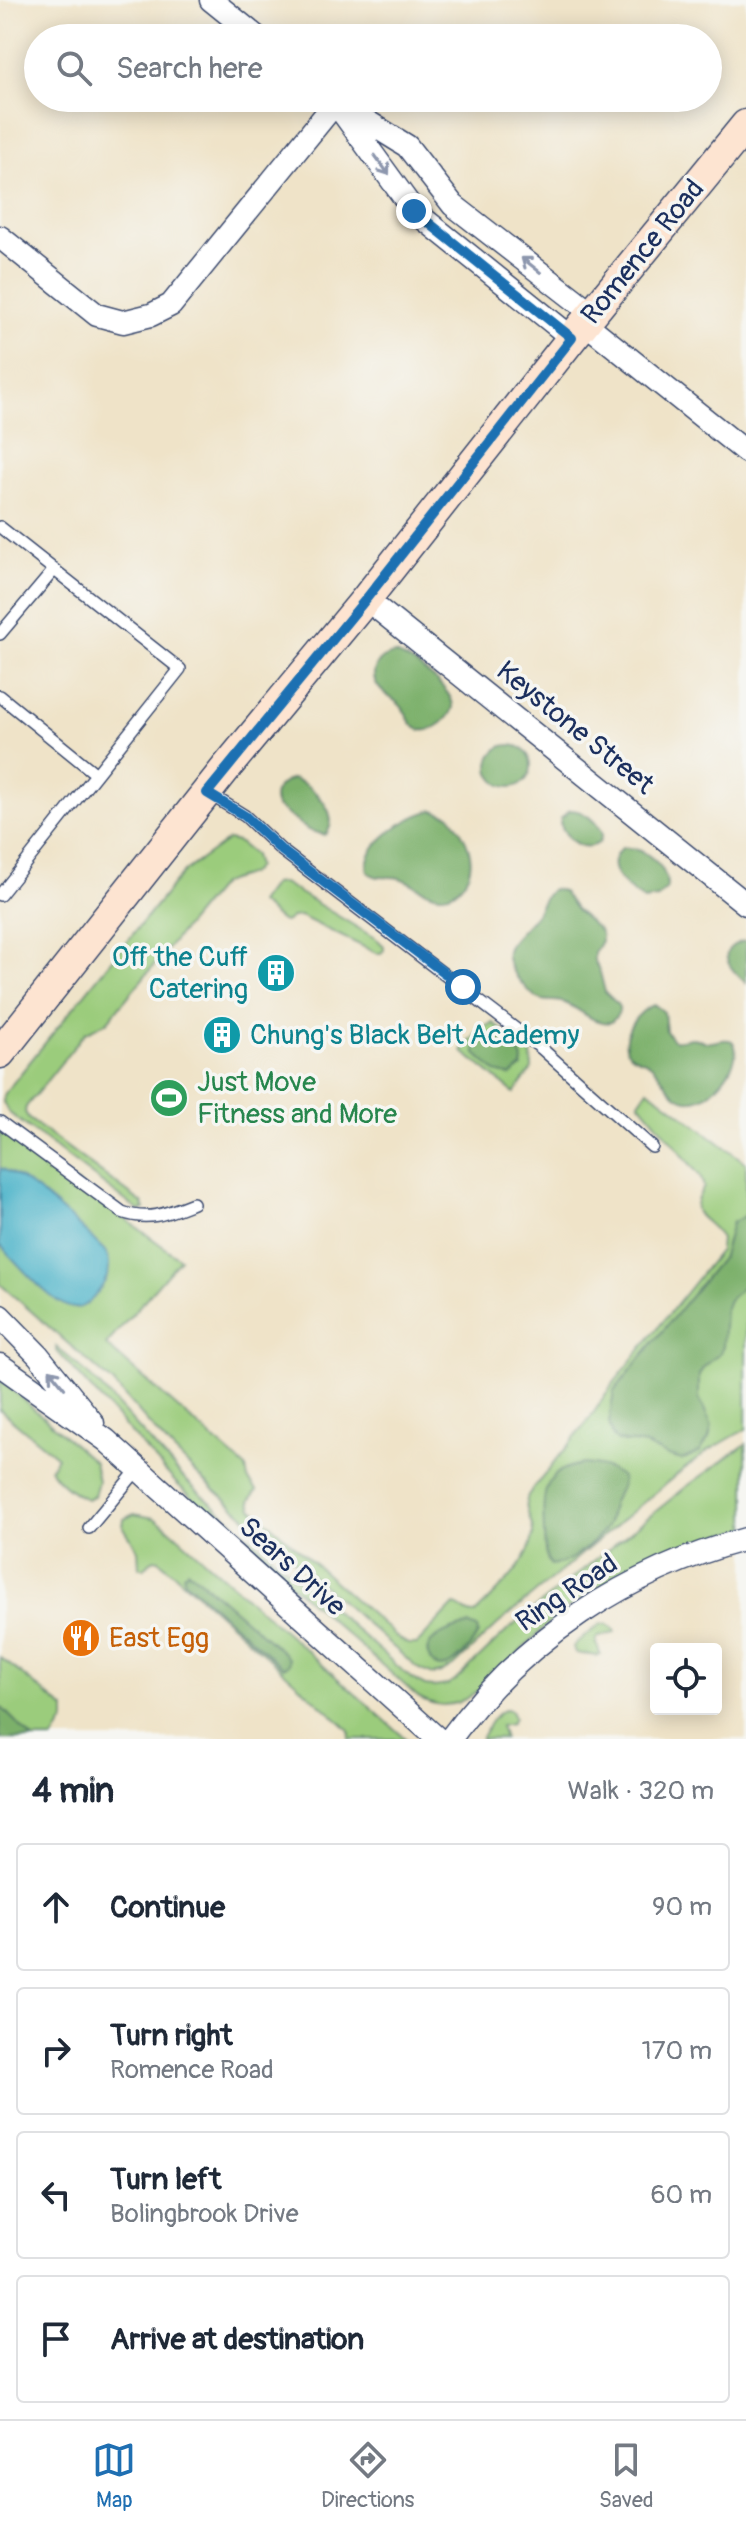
<!DOCTYPE html>
<html lang="en">
<head>
<meta charset="utf-8">
<style>
  :root { --surface:#fff; --page:#f6f6f7; --text:#1f2937; --muted:#747a83; --line:#e0e1e3; --accent:#1f6fb2 }
  body { margin:0; font-family:Pangolin,sans-serif; background:var(--page); color:var(--text) }
  .controls { position:absolute; right:24px; bottom:24px; display:grid; overflow:hidden; border-radius:8px; box-shadow:0 4px 20px #0003 }
  .controls button { width:72px; height:72px; display:grid; place-items:center; padding:0; border:0; border-bottom:2px solid var(--line); background:var(--surface); color:var(--text); font:40px sans-serif }
  .stop { position:absolute; width:24px; height:24px; margin:-18px; border:6px solid #1f6fb2; border-radius:50%; background:#fff }
  .stop.end { background:#1f6fb2; border-color:#fff; box-shadow:0 2px 8px #0008 }
  .list { margin:0; padding:0; list-style:none }
  h2 { display:flex; justify-content:space-between; align-items:center; height:104px; margin:0; padding:0 32px; font-size:34px }
  h2 small { font-size:26px; font-weight:400; color:var(--muted) }
  .list li { display:grid; grid-template-columns:52px 1fr auto; gap:24px; align-items:center; box-sizing:border-box; height:128px; margin:0 16px 16px; padding:0 16px; border:2px solid var(--line); border-radius:8px }
  .list b { display:block; font-size:30px; white-space:nowrap }
  .list p { margin:0; font-size:26px; white-space:nowrap; color:var(--muted) }
  .list em { font-size:26px; font-style:normal; color:var(--muted) }
  .icon { flex:none; width:44px; height:44px; fill:none; stroke:currentColor; stroke-width:2; stroke-linecap:round; stroke-linejoin:round }
  .map { position:relative; flex:none; width:746px; height:1739px; overflow:hidden }
  .search { position:absolute; background:var(--surface); box-shadow:0 4px 20px #0003; left:24px; right:24px; top:24px; height:88px; display:flex; align-items:center; gap:20px; box-sizing:border-box; padding:0 28px; border-radius:44px; color:var(--muted); font-size:30px }
  .sheet { height:680px; background:var(--surface) }
  nav { display:flex; justify-content:space-around; align-items:center; box-sizing:border-box; height:112px; border-top:2px solid var(--line); background:var(--surface); font-size:22px; color:var(--muted) }
  nav a { display:grid; justify-items:center; gap:4px }
  nav .on { color:var(--accent) }
  .map>svg:first-child { display:block }
  .green { fill:#9bcc7b; stroke:#5b7e6c; stroke-width:2 }
  .forest { fill:#7cb06b; stroke:#4c7064; stroke-width:2 }
  .water { fill:#4bb3c9; stroke:#337194; stroke-width:2 }
  .lines { fill:none; stroke-linecap:round; stroke-linejoin:round }
  .lane-casing { stroke:#3b4a6e; stroke-width:14 }
  .street-casing { stroke:#3b4a6e; stroke-width:25 }
  .secondary-casing { stroke:#3b4a6e; stroke-width:33 }
  .lane { stroke:#fff; stroke-width:11 }
  .street { stroke:#fff; stroke-width:22 }
  .secondary { stroke:#fde4d1; stroke-width:30 }
  .oneway { stroke:#8d97ae }
  .route { stroke:#1f6fb2; stroke-width:10 }
  .labels { text-anchor:middle; dominant-baseline:central; stroke-width:7; stroke-linejoin:round; paint-order:stroke }
  .street-label { font-size:28px; fill:#1b2f5e; stroke:#f6f6f2 }
  .culture-label { font-size:28px; fill:#0d838f; stroke:#f6f6f2; text-anchor:end }
  .leisure-label { font-size:28px; fill:#27864d; stroke:#f6f6f2; text-anchor:start }
  .food-label { font-size:28px; fill:#c56008; stroke:#f6f6f2; text-anchor:start }
</style>
</head>
<body>
<div class="map">
<svg width="746" height="1739" viewBox="0 0 746 1739">
  <rect width="100%" height="100%" fill="#f6f6f2"/>
  <filter id="ink" filterUnits="userSpaceOnUse"><feTurbulence type="fractalNoise" baseFrequency=".0125" numOctaves="2"/><feDisplacementMap in="SourceGraphic" scale="16" xChannelSelector="R" yChannelSelector="G"/><feConvolveMatrix kernelMatrix="1 2 1 2 8 2 1 2 1" color-interpolation-filters="sRGB"/></filter>
  <filter id="wash" filterUnits="userSpaceOnUse"><feTurbulence type="fractalNoise" baseFrequency=".006" numOctaves="4" result="noise"/><feDisplacementMap in="SourceGraphic" scale="32" xChannelSelector="R" yChannelSelector="G"/><feGaussianBlur stdDeviation="1.8" result="paint"/><feColorMatrix in="noise" values="0 0 0 0 0 0 0 0 0 0 0 0 0 0 0 0 0 1.4 0 .05"/><feComposite in="paint" operator="in"/></filter>
  <g filter="url(#wash)">
    <rect width="100%" height="100%" fill="#efe3c8"/>
    <!-- green -->
    <path class="green" d="M228,840L238,842L254,855L257,867C248,880 232,876 220,885L107,1022L85,1033L26,1107L25,1112L29,1119L142,1203L145,1209L139,1211L8,1112L3,1102L4,1094L174,883L185,871Z
      M283,883L378,940L384,946V950L381,953H376L300,916L292,917L285,922L281,921L259,903L273,884Z
      M493,1023L531,1052L532,1069L514,1093L462,1051L481,1028Z
      M648,1089L746,1163V1429L708,1451L675,1476L497,1625L456,1664L441,1673L432,1675L417,1668L199,1476L163,1440L113,1383L0,1284V1130L11,1135L180,1259L106,1345L246,1468L248,1479L257,1490L250,1501L252,1508L398,1638L408,1644H417L454,1605C463,1606 465,1615 475,1614C493,1596 534,1559 533,1532C532,1518 523,1510 528,1495L588,1421L613,1384L720,1250L721,1238C704,1213 684,1219 704,1187L700,1176L639,1102Z
      M56,1347C108,1387 146,1441 192,1486L412,1679L425,1686L433,1687L448,1685L456,1680L509,1629L686,1487L746,1444V1528C676,1544 601,1578 547,1625C520,1649 492,1688 459,1702C444,1708 431,1704 418,1697L177,1484L56,1350Z
      M0,1379L94,1462L98,1481L94,1496L87,1499C74,1494 55,1480 50,1468L57,1457L0,1410Z
      M134,1514L154,1518L165,1525L406,1739H349L350,1734L348,1729L159,1560L154,1559L144,1568H139L138,1550L123,1526L124,1519Z
      M601,1624H606L615,1630V1633L597,1637L596,1641L600,1654L597,1656L575,1653L573,1647L576,1643Z
      M0,1657L65,1709V1720L53,1739H0Z
      M507,1709L511,1711L514,1718L511,1724L500,1726L504,1739H481C487,1728 494,1712 507,1709Z"/>
    <!-- forest -->
    <path class="forest" d="M395,654C413,660 454,689 453,708C448,722 427,738 414,726C407,720 406,711 400,705C394,699 386,696 380,689C367,674 377,656 395,654Z
      M489 766a21 21 0 1 1 42 0a21 21 0 1 1-42 0Z
      M292,779C312,783 344,816 325,835L308,830L276,806C270,793 279,783 292,779Z
      M434,810L450,815C465,835 481,862 462,884C456,891 450,896 440,895C425,894 413,882 399,878C387,875 378,881 368,872C361,844 411,814 434,810Z
      M570,810C584,810 598,822 602,835L599,843C581,853 567,840 560,823L561,818Z
      M622,848C644,846 668,866 667,888L658,898L644,900C626,889 600,867 622,848Z
      M552,889L562,891L576,910L599,930L601,935V941L594,953V960L600,972L605,992C615,1003 628,1007 611,1022C593,1025 582,1010 567,1004C559,1000 551,1002 542,1000C532,996 526,989 519,980C494,950 511,942 532,919C540,910 542,897 552,889Z
      M744,941L746,942V983C731,970 712,950 744,941Z
      M655,1005L664,1012L666,1031L673,1040C680,1041 684,1039 691,1038C698,1038 702,1042 708,1042C717,1043 723,1037 732,1041C746,1056 717,1092 701,1098C673,1109 667,1078 650,1064C644,1059 634,1059 629,1053C617,1037 639,1008 655,1005Z
      M492,1034L518,1052L523,1059L522,1067L511,1076L496,1072L476,1054L475,1044C480,1038 484,1034 492,1034Z
      M746,1215V1284L729,1300L725,1310L723,1347L720,1353L703,1368L699,1375V1398L712,1426L709,1438L700,1452L682,1460L668,1456L646,1445L618,1441L613,1437L609,1423L614,1391L723,1256L732,1223Z
      M583,1464C597,1465 610,1467 621,1477C624,1487 618,1491 614,1500C610,1508 611,1517 607,1525C599,1540 568,1566 551,1565C543,1556 545,1546 544,1534C543,1499 539,1470 583,1464Z
      M188,1570L284,1653L289,1660L288,1665L283,1667L280,1665L185,1581L183,1574Z
      M470,1625L477,1628L478,1634C472,1645 456,1666 441,1667C436,1667 434,1665 431,1661C415,1639 456,1628 470,1625Z
      M0,1706L33,1739H0Z"/>
    <!-- water -->
    <path class="water" d="M0,1168C29,1178 82,1228 105,1251C112,1263 110,1274 102,1286C96,1295 87,1308 75,1308C55,1309 15,1260 0,1245Z"/>
  </g>
  <g filter="url(#ink)">
    <g class="lines">
      <defs>
        <path id="lane" d="M0,527L180,669L0,895
          M0,634L54,570
          M0,696L96,774
          M208,793L245,816L281,850L542,1049L652,1147
          M0,1122L122,1212C149,1222 168,1213 193,1203
          M89,1528L138,1469"/>
        <path id="street" d="M211,0L258,38
          M332,98L414,211L572,338
          M347,109L407,146L453,205L592,313
          M0,237L97,315L123,322L151,315L171,305L336,102
          M585,323L746,452
          M366,599L746,904
          M0,1316L38,1355L93,1423
          M0,1365L106,1440L438,1739
          M450,1739C521,1640 629,1570 746,1539"/>
        <path id="secondary" d="M0,1053L226,768L366,599L572,338L746,125"/>
      </defs>
      <!-- lane casing -->
      <use href="#lane" class="lane-casing"/>
      <!-- street casing -->
      <use href="#street" class="street-casing"/>
      <!-- secondary casing -->
      <use href="#secondary" class="secondary-casing"/>
      <!-- lane -->
      <use href="#lane" class="lane"/>
      <!-- street -->
      <use href="#street" class="street"/>
      <!-- secondary -->
      <use href="#secondary" class="secondary"/>
    </g>
    <!-- one-way arrows -->
    <defs><path id="oneway-shaft" d="M-6 0H5M1.5-3L5.5 0L1.5 3" fill="none" stroke-width="1.6" stroke-linecap="round" stroke-linejoin="round" transform="scale(2)"/></defs>
    <g class="oneway">
      <use href="#oneway-shaft" transform="translate(382 165) rotate(54)"/>
      <use href="#oneway-shaft" transform="translate(531 265) rotate(-142)"/>
      <use href="#oneway-shaft" transform="translate(57 1379) rotate(-129)"/>
    </g>
  </g>
  <g class="lines" filter="url(#ink)">
    <!-- route -->
    <path class="route" d="M414,211L572,338L366,599L207,793L245,816L281,850L463,987"/>
  </g>
  <!-- icons -->
  <defs>
    <symbol id="building-disc" viewBox="-11 -11 22 22"><circle r="9.5" fill="#0f9aa8" stroke="#f6f6f2"/><path d="M-4-6H4V6H1V3H-1V6H-4ZM-2.5-4.3h1.7v1.8h-1.7ZM.8-4.3h1.7v1.8H.8ZM-2.5-1h1.7V.8h-1.7ZM.8-1h1.7V.8H.8Z" fill="#fff"/></symbol>
    <symbol id="stadium-disc" viewBox="-11 -11 22 22"><circle r="9.5" fill="#2e9e5b" stroke="#f6f6f2"/><path d="M0-5a6.5 5 0 1 0 0 10a6.5 5 0 1 0 0-10ZM-3.5-1.8h7v3.6h-7Z" fill="#fff"/></symbol>
    <symbol id="restaurant-disc" viewBox="-11 -11 22 22"><circle r="9.5" fill="#e8710a" stroke="#f6f6f2"/><path d="M-5-6h1v4h1v-4h1v4h1v-4h1v5L-1.5 .5V6h-2V.5L-5-1ZM5-6V6H3V1.5H1.5Q1.5-4 5-6Z" fill="#fff"/></symbol>
  </defs>
  <g fill-rule="evenodd">
    <use href="#building-disc" x="254" y="951" width="44" height="44"/>
    <use href="#building-disc" x="200" y="1013" width="44" height="44"/>
    <use href="#stadium-disc" x="147" y="1076" width="44" height="44"/>
    <use href="#restaurant-disc" x="59" y="1616" width="44" height="44"/>
  </g>
  <g class="labels">
    <!-- street labels -->
    <g class="street-label">
      <text transform="translate(643 252) rotate(-51)">Romence Road</text>
      <text transform="translate(575 728) rotate(39)">Keystone Street</text>
      <text transform="translate(292 1567) rotate(42)">Sears Drive</text>
      <text transform="translate(567 1593) rotate(-34)">Ring Road</text>
    </g>
    <!-- culture labels -->
    <g class="culture-label">
      <text x="248" y="957">Off the Cuff<tspan x="248" dy="32">Catering</tspan></text>
      <text x="250" y="1035" text-anchor="start">Chung's Black Belt Academy</text>
    </g>
    <!-- leisure labels -->
    <g class="leisure-label">
      <text x="197" y="1082">Just Move<tspan x="197" dy="32">Fitness and More</tspan></text>
    </g>
    <!-- food labels -->
    <g class="food-label">
      <text x="109" y="1638">East Egg</text>
    </g>
  </g>
</svg>
<div class="controls">
<button><svg class="icon" aria-label="locate" viewBox="0 0 24 24"><circle cx="12" cy="12" r="6"/><path d="M12 2v4M12 18v4M2 12h4M18 12h4"/></svg></button>
</div>
<div class="stop" style="left:463px;top:987px"></div>
<div class="stop end" style="left:414px;top:211px"></div>
<div class="search"><svg class="icon" aria-label="search" viewBox="0 0 24 24"><circle cx="10" cy="10" r="6"/><path d="M15 15l6 6"/></svg>Search here</div>
</div>
<section class="sheet">
<h2>4 min<small>Walk · 320 m</small></h2>
<ul class="list">
<li><svg class="icon" aria-label="ahead" viewBox="0 0 24 24"><path d="M12 20V5M6 11l6-6 6 6"/></svg><div><b>Continue</b></div><em>90 m</em></li>
<li><svg class="icon" aria-label="right" viewBox="0 0 24 24"><path d="M7 20v-9h11M14 6l5 5-5 5"/></svg><div><b>Turn right</b><p>Romence Road</p></div><em>170 m</em></li>
<li><svg class="icon" aria-label="left" viewBox="0 0 24 24"><path d="M17 20v-9H6M10 6l-5 5 5 5"/></svg><div><b>Turn left</b><p>Bolingbrook Drive</p></div><em>60 m</em></li>
<li><svg class="icon" aria-label="arrive" viewBox="0 0 24 24"><path d="M6 21V4h12l-3 4 3 4H6"/></svg><div><b>Arrive at destination</b></div></li>
</ul>
</section>
<nav>
<a class="on"><svg class="icon" aria-label="map" viewBox="0 0 24 24"><path d="M3 6l6-2 6 2 6-2v14l-6 2-6-2-6 2zM9 4v14M15 6v14"/></svg>Map</a>
<a><svg class="icon" aria-label="directions" viewBox="0 0 24 24"><path d="M12 3l9 9-9 9-9-9zM9 14v-3h6M13 9l2 2-2 2"/></svg>Directions</a>
<a><svg class="icon" aria-label="saved" viewBox="0 0 24 24"><path d="M7 4h10v16l-5-4-5 4z"/></svg>Saved</a>
</nav>
</body>
</html>
